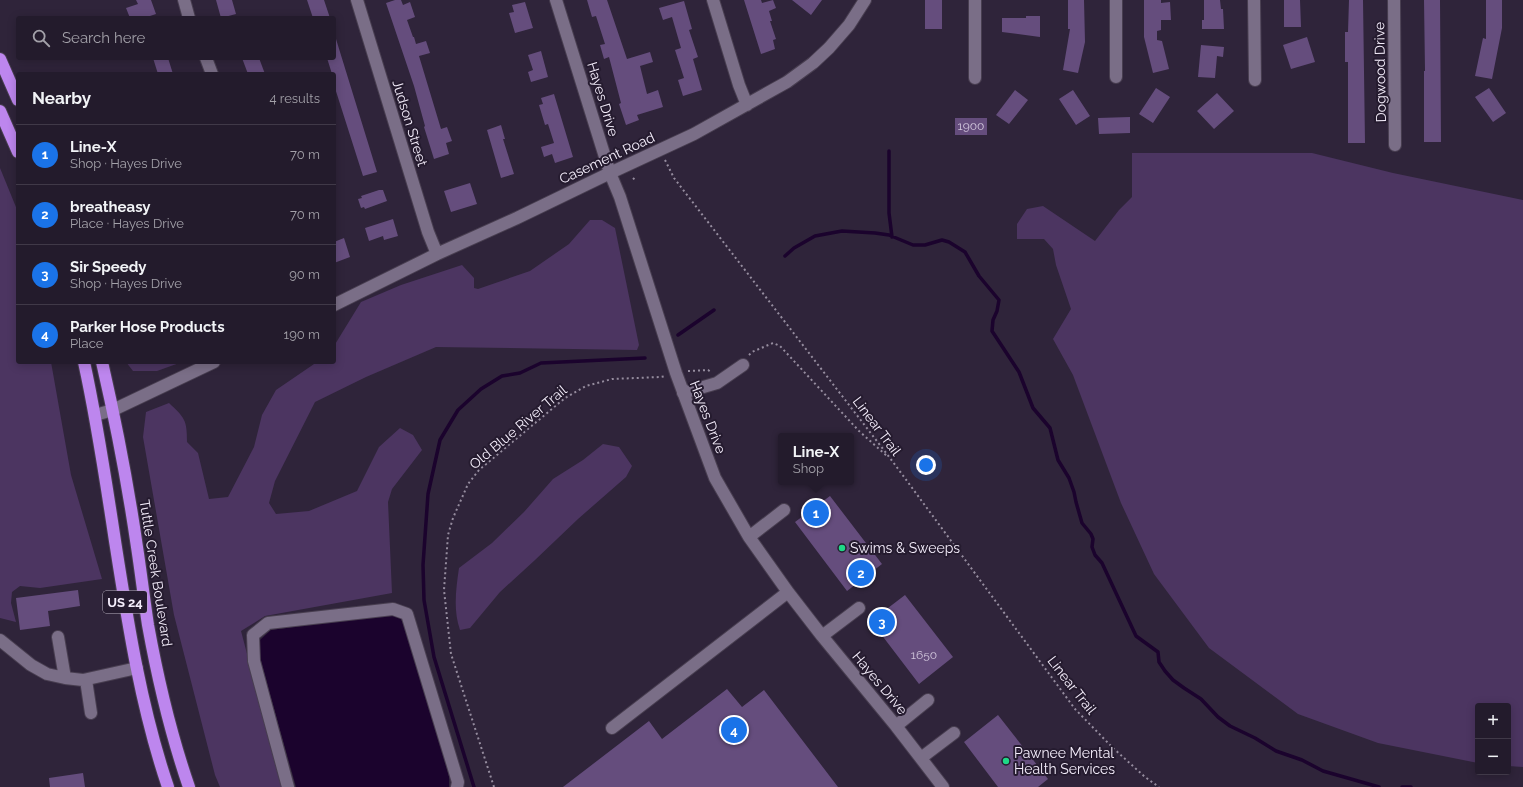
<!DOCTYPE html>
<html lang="en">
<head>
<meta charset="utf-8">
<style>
  :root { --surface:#231b2c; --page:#2f2838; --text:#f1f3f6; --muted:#a3a1a9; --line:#403948; --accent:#1a73e8 }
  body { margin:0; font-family:Raleway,sans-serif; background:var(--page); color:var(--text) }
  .controls { position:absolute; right:12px; bottom:12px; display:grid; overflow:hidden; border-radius:4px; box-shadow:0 2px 10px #0003 }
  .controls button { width:36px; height:36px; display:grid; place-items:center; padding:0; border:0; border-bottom:1px solid var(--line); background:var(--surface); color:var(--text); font:20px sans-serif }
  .you { position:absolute; left:926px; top:465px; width:14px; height:14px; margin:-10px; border:3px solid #fff; border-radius:50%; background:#1a73e8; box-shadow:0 0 0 6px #1a73e833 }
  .badge { display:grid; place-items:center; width:26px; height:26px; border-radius:50%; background:var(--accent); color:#fff; font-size:13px; font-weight:700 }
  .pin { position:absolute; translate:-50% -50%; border:2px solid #fff; box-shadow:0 1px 4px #0006 }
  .popup { position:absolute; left:778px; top:433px; width:76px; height:52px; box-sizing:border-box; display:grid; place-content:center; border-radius:4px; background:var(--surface); filter:drop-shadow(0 1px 3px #0005); font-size:13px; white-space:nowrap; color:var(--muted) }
  .popup b { font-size:15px; color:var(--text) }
  .popup::after { content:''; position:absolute; left:50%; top:100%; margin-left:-8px; border:8px solid transparent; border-top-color:var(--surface) }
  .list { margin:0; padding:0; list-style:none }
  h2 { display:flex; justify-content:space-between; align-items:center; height:52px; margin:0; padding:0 16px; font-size:17px }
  h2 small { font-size:13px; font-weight:400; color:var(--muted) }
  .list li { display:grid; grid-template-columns:26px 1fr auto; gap:12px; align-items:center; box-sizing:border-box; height:60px; padding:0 16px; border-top:1px solid var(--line) }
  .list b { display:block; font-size:15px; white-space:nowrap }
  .list p { margin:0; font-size:13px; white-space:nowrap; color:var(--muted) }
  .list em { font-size:13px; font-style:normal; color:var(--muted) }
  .icon { flex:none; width:22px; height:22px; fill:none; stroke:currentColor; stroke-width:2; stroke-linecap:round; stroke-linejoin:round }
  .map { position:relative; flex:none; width:1523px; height:787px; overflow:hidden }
  .search { position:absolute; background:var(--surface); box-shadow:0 2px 10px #0003; left:16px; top:16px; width:320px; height:44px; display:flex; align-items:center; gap:10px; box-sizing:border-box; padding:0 14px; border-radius:4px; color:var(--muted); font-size:15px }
  .panel { position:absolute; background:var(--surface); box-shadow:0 2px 10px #0003; left:16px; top:72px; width:320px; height:292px; border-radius:4px }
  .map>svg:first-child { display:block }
  .green { fill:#4c3561 }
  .water { fill:#1b032d }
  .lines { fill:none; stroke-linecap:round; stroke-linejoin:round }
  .stream { stroke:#1b032d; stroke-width:3.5 }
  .building { fill:#654d7d }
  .minor-casing { stroke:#483e50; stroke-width:14 }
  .highway-casing { stroke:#483e50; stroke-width:14 }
  .path { stroke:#968d9f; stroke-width:2; stroke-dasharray:2 3; stroke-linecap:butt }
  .minor { stroke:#7a6e87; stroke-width:12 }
  .highway { stroke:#bd86ee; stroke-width:12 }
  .poi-dot { fill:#1fd887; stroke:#251b2f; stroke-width:1.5 }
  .labels { text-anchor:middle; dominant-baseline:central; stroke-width:4; stroke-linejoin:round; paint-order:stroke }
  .number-label { font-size:12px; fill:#d1c6dc }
  .shield { fill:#251b2f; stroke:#b7afbe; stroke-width:1 }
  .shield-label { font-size:13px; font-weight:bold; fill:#f5eefc }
  .street-label { font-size:14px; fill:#f5eefc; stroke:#251b2f }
  .poi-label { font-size:14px; fill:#f5eefc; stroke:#251b2f; text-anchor:start }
</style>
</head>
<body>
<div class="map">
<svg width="1523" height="787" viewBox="0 0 1523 787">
  <rect width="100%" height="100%" fill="#2f243a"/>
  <!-- green -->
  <path class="green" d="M1132,153H1312L1393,173L1523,200V767L1508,766V706H1478V763L1378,743L1298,714L1209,648L1154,574L1121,503L1073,375L1053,339L1071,309L1056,265L1053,249L1044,239H1017V224L1027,209L1043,206L1095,241L1119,210L1132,197Z
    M0,168L18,212V362H51L71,475L102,579L40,588L20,586L12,592L11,603L16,622L0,618Z
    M590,220H602L615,228L639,345L637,350L436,347L366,377L315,402L275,481L269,503L276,514L309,511L357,491L379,447L400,428L413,435L422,450L392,489L388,502L392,593L265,616L241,631L282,787H220L215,775L174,615L143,437L146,412L169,403C185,418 187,420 187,442L198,453L209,499L228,497L254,447L262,415L276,390L317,362H334V346L361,302L401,285L462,265L474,278V288L478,289L530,271L569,244Z
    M126,362H182L157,371H133Z
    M603,444L619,447L632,466L626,477L578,519L535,560L500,592L470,628L460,630C453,610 456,589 459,568L492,543L524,512L553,479L583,460Z"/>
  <!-- water -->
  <path class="water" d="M390,614L400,618L404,624L445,760L449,777V787H296L269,691L258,650L260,640L271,630Z"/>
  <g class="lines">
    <!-- stream -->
    <path class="stream" d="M889,151V213L892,237
      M785,256L794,248L815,236L842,231L875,233L889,235L913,245H925L942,240L949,242L965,252L979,276L999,300L997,311L993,320L992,331L1019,372L1033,408L1050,428L1058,460L1069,478L1074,492L1076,502L1082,523L1091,534L1093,539L1092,547L1095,555L1102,563L1136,636L1158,652L1159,662L1165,671L1173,680L1184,688L1201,699L1218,717L1230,726L1255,738L1276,751L1302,760L1323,771L1379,787
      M678,335L714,310
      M474,787L434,657L424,600L423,565L428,494L440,440L458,410L481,389L502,376L520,373L541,363L645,358
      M1402,787H1411"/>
  </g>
  <!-- building -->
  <path class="building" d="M136,0H151L156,14L144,18H130L126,8L138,4Z
    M216,0H232L236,14L221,18Z
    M307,0H324L330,18H313Z
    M395,0H401L403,5L410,2L415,17L407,20L413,37H414L416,44L426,41L430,53L419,56L441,129L447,127L452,141L446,143L449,154L434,159L424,127L425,126L414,86L386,3Z
    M587,0H607L627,59L650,52L653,62L640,66L647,94L658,90L663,107L637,115L639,120L626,125L619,104L621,103L609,57L604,59L600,45L605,44L596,16L592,17Z
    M744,0H761L762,3L773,0L776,8L769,11L772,21H770L776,39L773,40L775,49L761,54Z
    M792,0H822L811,15Z
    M925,0H942V29H925Z
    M1068,0H1084L1085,42L1078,73L1063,70L1070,29H1068Z
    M1144,0H1161V3L1170,2L1171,20H1161V30L1157,31V40L1162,41L1169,69L1153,73L1144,37Z
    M1204,0H1220L1221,9H1223L1224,29H1202V20H1204Z
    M1284,0H1300L1301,27H1284Z
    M1349,0H1363L1365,143H1348V62H1345V32H1348Z
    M1424,0H1440L1441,142H1424V71H1425Z
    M1486,0H1502V28L1492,79L1475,76L1483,38L1486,39Z
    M684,1L692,29L689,30L698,57L693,59L702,90L683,96L678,80L684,78L675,50L681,48L672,17L663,20L659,8Z
    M525,2L533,28L515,33L509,13L514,12L512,5Z
    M1026,16H1040V37L1002,32V18H1026Z
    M1307,37L1315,62L1291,69L1283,45Z
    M336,39L377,172L363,176L334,85V74H332L327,58H334V40Z
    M1201,45L1224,47L1223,57L1217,56L1215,78L1198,77Z
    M541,51L548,77L531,82L528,72L533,70L528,55Z
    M153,58H168L173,74H158Z
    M242,58H259L265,74H248Z
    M1156,88L1170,97L1153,123L1139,114Z
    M1489,88L1506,113L1493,122L1475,97Z
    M1015,90L1028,100L1009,124L996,115Z
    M1073,90L1090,116L1076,125L1059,99Z
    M1217,93L1234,111L1214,129L1197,111Z
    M554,94L573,157L555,163L552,154L544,157L541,147L554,143L548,124L545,125L539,105L543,104L541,98Z
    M1130,117V133L1099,134L1098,118Z
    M955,118H987V135H955Z
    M501,125L505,139H503L514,174L501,178L487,130Z
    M470,183L477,204L451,212L444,191Z
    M379,190H383L387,201L365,209L364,207L361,208L358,199L362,198L361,196Z
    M393,219L398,236L384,240L383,236L369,241L365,228Z
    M344,238L350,257L334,263V242Z
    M830,496L882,564L847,591L795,522Z
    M78,590L80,606L48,611L50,626L20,630L16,598Z
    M905,595L953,657L919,684L871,621Z
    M727,689L742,707L764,690L838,787H563L649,721L662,739Z
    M998,715L1048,779L1038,787H998L964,742Z
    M83,773L85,787H50L49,778Z"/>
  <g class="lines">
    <defs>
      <path id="minor" d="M184,0L189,18
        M357,0L428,232L437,254
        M556,0L610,173L620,197L676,373L715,478L749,537L788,592L822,636L896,726L943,787
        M713,0L739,85L747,105
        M1254,0L1255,80
        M1394,0L1395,145
        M206,58L212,74
        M1116,77V0
        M975,78V0
        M334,305L437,254L517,218L610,173L694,134L787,82L813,63L829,48L849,25L865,0
        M683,393L717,383L743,365
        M95,415L113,410L214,362
        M749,537L784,510
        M822,636L859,608
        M58,637L65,678
        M0,640L31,665L47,674L65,678L83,680L137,668
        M86,680L91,713
        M896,726L928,700
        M612,728L788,592
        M921,758L954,733
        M288,787L254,661L253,635L268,623L393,609L407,614L458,782L457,787"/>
      <path id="highway" d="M0,59L18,100
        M0,111L18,152
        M84,362C97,421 106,481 115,541C128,624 141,708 168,787
        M102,362C116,423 128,485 137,547C141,573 144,599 148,625C158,680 171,735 189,787"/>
    </defs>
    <!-- minor casing -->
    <use href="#minor" class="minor-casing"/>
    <!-- highway casing -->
    <use href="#highway" class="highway-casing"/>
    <!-- path -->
    <path class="path" d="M616,147L617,152
      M665,160L674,178L893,462L1075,709L1112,747L1145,777L1159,787
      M633,178L636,181
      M749,355L752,352L773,343L780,346L859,431L888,457
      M688,371L708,370L711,372
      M494,787L451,654L444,590L448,535L453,518L468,484L479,470L565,398L586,386L612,379L660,377L666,376"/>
    <!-- minor -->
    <use href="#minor" class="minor"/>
    <!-- highway -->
    <use href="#highway" class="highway"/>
  </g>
  <!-- markers -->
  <g class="poi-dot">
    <circle cx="842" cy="548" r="4"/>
    <circle cx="1006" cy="761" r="4"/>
  </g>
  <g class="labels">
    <!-- number labels -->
    <g class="number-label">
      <text x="971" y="126">1900</text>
      <text x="924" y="655">1650</text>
    </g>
    <!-- shield labels -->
    <rect class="shield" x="103" y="591" width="44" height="22" rx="3"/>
    <g class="shield-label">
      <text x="125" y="602">US 24</text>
    </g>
    <!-- street labels -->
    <g class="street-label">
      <text transform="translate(1380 72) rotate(-91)">Dogwood Drive</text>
      <text transform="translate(603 99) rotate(73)">Hayes Drive</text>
      <text transform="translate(410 123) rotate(73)">Judson Street</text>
      <text transform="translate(607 158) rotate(-25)">Casement Road</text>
      <text transform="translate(708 417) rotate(69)">Hayes Drive</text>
      <text transform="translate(877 426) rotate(53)">Linear Trail</text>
      <text transform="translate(518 427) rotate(-40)">Old Blue River Trail</text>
      <text transform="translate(156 573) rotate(81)">Tuttle Creek Boulevard</text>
      <text transform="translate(880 683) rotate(50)">Hayes Drive</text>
      <text transform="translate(1072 685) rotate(52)">Linear Trail</text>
    </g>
    <!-- poi labels -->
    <g class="poi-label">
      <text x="850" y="548">Swims &amp; Sweeps</text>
      <text x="1014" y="753">Pawnee Mental<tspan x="1014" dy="16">Health Services</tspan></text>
    </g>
  </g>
</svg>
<div class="controls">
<button>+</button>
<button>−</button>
</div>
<div class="you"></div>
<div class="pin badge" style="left:816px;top:513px">1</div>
<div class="popup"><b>Line-X</b>Shop</div>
<div class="pin badge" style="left:861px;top:573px">2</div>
<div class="pin badge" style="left:882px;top:622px">3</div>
<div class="pin badge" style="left:734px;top:730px">4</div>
<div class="search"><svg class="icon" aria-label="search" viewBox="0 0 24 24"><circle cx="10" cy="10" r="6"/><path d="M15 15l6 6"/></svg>Search here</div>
<section class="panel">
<h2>Nearby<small>4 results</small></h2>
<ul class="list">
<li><span class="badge">1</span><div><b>Line-X</b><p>Shop · Hayes Drive</p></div><em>70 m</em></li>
<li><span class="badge">2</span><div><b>breatheasy</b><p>Place · Hayes Drive</p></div><em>70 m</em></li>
<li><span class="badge">3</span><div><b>Sir Speedy</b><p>Shop · Hayes Drive</p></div><em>90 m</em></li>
<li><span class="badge">4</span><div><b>Parker Hose Products</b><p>Place</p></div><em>190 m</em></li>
</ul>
</section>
</div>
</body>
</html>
